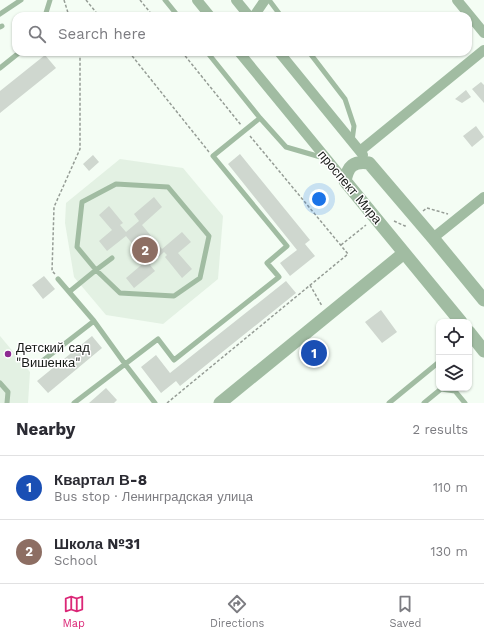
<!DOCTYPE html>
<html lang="en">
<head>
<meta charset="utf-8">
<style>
  :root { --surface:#fff; --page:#f2f2f3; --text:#2b2b33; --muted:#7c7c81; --line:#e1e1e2; --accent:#db2777 }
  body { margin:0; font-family:"Work Sans",sans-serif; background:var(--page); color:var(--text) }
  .controls { position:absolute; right:12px; bottom:12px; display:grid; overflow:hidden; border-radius:8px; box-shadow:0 1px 3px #0004 }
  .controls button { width:36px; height:36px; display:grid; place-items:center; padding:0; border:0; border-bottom:1px solid var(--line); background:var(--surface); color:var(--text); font:20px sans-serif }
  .you { position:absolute; left:319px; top:199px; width:14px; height:14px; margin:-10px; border:3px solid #fff; border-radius:50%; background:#1a73e8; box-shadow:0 0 0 6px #1a73e833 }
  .badge { display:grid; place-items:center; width:26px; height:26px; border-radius:50%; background:var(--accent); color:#fff; font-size:13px; font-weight:700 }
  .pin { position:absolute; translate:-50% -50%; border:2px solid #fff; box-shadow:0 1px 4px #0006 }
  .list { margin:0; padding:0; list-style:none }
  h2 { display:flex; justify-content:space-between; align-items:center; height:52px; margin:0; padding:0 16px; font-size:17px }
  h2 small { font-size:13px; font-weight:400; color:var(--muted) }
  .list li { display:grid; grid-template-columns:26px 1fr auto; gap:12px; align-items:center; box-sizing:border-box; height:64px; padding:0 16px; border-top:1px solid var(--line) }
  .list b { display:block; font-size:15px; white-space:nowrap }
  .list p { margin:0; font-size:13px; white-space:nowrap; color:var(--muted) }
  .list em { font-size:13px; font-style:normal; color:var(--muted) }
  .icon { flex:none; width:22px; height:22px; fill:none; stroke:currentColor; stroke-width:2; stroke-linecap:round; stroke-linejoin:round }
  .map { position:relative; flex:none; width:484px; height:403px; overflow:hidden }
  .search { position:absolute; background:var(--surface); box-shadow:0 1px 3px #0004; left:12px; right:12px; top:12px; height:44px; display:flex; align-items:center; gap:10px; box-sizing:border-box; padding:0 14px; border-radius:12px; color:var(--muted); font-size:15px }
  .sheet { height:180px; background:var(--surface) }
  nav { display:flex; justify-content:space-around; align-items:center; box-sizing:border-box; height:56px; border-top:1px solid var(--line); background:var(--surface); font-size:11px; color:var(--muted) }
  nav a { display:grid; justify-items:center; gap:2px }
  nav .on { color:var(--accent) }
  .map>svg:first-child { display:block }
  .built { fill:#e3f1e3 }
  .building { fill:#cfd7cf }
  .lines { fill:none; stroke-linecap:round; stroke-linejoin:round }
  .path { stroke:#959c95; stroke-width:1.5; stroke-dasharray:3 2; stroke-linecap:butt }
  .service { stroke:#a1bca2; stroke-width:5 }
  .minor { stroke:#a1bca2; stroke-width:10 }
  .tertiary { stroke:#a1bca2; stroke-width:13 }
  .poi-dot { fill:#8d2a92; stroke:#fff; stroke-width:1.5 }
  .labels { text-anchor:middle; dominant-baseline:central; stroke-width:3; stroke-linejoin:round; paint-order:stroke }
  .street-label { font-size:13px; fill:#171a17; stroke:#fff }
  .poi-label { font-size:13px; fill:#171a17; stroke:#fff; text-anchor:start }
</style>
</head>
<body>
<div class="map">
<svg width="484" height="403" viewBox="0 0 484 403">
  <rect width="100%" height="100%" fill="#f4fdf4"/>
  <!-- built -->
  <path class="built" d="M120,159L183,168L223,216L218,279L163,324L106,315L74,277L65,223L66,203Z
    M0,336L30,372L28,403H0Z"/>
  <!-- building -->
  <path class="building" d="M45,55L56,68L0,113V91Z
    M481,82L484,85V103L472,89Z
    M466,90L471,97L462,103L455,99Z
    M476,126L484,137L472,147L463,136Z
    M240,154L310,240L305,244L315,256L290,276L280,263L297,250L228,164Z
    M93,155L99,162L89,171L83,164Z
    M154,197L162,207L142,225L162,249L182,232L191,242L178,253L192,269L182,278L165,257L167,255L164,252L150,265L155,271L134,288L126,278L146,261L126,236L107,251L99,241L112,230L99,215L109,206L123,223L120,225L126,232L139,221L134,214Z
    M44,276L55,289L43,299L32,285Z
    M286,281L296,293L180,386L176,381L161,393L141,367L156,355L170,373Z
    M381,310L397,332L382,343L365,322Z
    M92,336L102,348L48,393L37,381Z
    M106,388L117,400L114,403H89Z"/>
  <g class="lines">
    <!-- path -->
    <path class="path" d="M64,0L69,16
      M86,0L99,16
      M140,0L153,16
      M129,52L209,152
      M182,52L241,125
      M423,211L427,208L448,214
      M394,221L405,226L406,225
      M341,245L366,225
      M55,274L52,271L54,207L80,149V52
      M310,285L322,306
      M167,403L348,254L250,136"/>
    <!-- service -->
    <path class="service" d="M165,0L178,16
      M269,0L281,16
      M0,14L21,0
      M45,16L50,0
      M0,27L2,26
      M207,52L260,118L286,147L324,158
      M309,52L345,99L354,126L352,141
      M0,68L20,52
      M116,184L168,187L209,236L200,278L174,296L120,293L96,270L77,247L82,202Z
      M58,279L94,321L125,364L155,403
      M69,292L96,270L112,258
      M41,362L94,321
      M0,383L8,392L7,403
      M74,403L158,339L174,360L279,277L267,263L287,246L213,156L260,118
      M389,403L439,362
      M424,403L441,389L455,391L465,403"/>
    <!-- minor -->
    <path class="minor" d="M197,0L210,16
      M236,0L249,16
      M457,0L484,33
      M254,16L265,0
      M239,52L326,158L345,181
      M279,52L363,155
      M360,151L484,50
      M433,238L484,197"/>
    <!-- tertiary -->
    <path class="tertiary" d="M461,322L345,181C348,166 353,161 369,163L433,238L484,300
      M469,332L484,351
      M220,403L404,253"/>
  </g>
  <!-- markers -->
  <circle class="poi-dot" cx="8" cy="354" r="4"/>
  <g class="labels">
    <!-- street labels -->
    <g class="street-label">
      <text transform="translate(350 187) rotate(50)">проспект Мира</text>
    </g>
    <!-- poi labels -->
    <g class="poi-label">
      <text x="16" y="347">Детский сад<tspan x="16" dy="15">"Вишенка"</tspan></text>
    </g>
  </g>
</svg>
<div class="controls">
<button><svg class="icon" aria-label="locate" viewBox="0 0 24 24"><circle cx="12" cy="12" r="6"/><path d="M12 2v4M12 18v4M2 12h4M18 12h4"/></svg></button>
<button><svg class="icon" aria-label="layers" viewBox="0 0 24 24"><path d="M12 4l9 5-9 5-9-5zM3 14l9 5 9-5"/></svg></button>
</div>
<div class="you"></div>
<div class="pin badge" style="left:314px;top:353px;background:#1a4fb4">1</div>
<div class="pin badge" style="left:145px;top:250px;background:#8d6e63">2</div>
<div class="search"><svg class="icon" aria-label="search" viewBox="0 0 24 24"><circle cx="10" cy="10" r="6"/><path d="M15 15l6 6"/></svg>Search here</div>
</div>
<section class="sheet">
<h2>Nearby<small>2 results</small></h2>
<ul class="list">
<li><span class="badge" style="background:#1a4fb4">1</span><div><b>Квартал В-8</b><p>Bus stop · Ленинградская улица</p></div><em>110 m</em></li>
<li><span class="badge" style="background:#8d6e63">2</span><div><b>Школа №31</b><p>School</p></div><em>130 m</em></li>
</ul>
</section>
<nav>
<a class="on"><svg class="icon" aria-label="map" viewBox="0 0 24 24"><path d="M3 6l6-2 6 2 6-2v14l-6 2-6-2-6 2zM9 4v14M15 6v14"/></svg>Map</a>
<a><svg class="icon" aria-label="directions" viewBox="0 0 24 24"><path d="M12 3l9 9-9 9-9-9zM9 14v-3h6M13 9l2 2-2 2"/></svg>Directions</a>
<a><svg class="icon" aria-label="saved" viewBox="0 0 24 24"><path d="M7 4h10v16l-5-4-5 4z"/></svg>Saved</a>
</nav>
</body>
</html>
